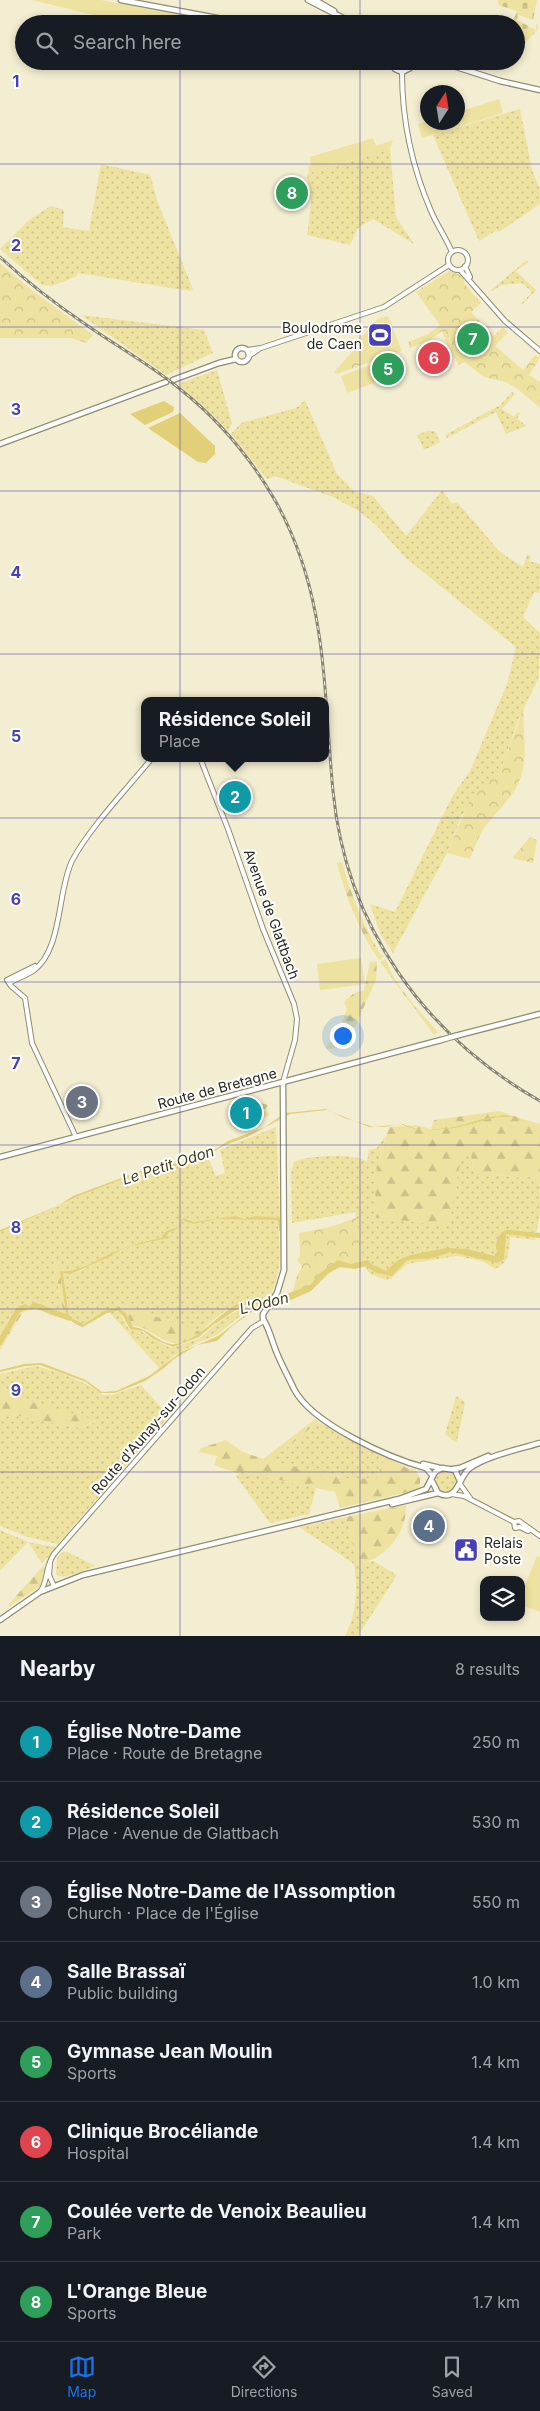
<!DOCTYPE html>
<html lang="en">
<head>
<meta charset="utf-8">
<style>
  :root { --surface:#171b24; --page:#242831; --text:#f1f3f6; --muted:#9ea1a6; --line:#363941; --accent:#1a73e8 }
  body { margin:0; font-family:Inter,sans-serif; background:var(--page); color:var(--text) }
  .controls { position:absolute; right:15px; bottom:15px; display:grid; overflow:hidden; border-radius:10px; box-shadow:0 2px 8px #0003 }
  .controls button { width:45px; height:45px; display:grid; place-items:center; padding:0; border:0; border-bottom:1px solid var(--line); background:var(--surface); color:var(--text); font:25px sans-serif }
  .compass { position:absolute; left:420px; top:85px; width:45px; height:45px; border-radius:50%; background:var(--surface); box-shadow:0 2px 8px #0003; rotate:12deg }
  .you { position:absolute; left:342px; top:1035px; width:18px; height:18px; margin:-12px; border:4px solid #fff; border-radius:50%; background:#1a73e8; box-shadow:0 0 0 8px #1a73e833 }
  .badge { display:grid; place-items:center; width:32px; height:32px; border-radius:50%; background:var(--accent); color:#fff; font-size:16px; font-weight:700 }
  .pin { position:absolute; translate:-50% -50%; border:2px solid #fff; box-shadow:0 1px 5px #0006 }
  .popup { position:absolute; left:141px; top:697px; width:188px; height:65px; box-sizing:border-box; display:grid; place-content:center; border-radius:10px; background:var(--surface); filter:drop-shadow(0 1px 4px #0005); font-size:16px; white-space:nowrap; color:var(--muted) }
  .popup b { font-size:19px; color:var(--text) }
  .popup::after { content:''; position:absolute; left:50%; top:100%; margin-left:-10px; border:10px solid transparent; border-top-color:var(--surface) }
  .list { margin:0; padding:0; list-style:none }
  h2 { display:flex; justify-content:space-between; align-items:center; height:65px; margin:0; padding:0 20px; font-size:21px }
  h2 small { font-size:16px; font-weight:400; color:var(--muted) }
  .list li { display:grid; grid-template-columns:32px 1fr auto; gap:15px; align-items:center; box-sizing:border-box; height:80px; padding:0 20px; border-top:1px solid var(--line) }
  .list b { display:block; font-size:19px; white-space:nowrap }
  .list p { margin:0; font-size:16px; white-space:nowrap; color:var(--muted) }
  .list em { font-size:16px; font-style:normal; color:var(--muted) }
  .icon { flex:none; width:28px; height:28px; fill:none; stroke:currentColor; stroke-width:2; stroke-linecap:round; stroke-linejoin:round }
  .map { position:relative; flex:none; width:540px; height:1636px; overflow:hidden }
  .search { position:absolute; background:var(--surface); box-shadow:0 2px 8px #0003; left:15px; right:15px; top:15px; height:55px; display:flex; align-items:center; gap:12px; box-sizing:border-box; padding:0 18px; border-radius:28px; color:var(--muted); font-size:19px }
  .sheet { height:705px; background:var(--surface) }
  nav { display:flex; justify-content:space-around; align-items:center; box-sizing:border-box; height:70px; border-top:1px solid var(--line); background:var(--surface); font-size:14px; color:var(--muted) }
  nav a { display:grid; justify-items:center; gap:2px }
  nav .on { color:var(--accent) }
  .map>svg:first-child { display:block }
  .grass { fill:url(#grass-dots) }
  .forest { fill:url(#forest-firs) }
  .cemetery { fill:url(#cemetery-stones) }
  .park { fill:url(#park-crowns) }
  .garden { fill:#eee2a0 }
  .water { fill:#e1d077 }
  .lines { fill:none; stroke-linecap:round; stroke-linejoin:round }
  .river { stroke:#e1d077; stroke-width:5.5 }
  .minor-casing { stroke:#918c72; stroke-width:6 }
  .major-casing { stroke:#918c72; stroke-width:7 }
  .minor { stroke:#fff; stroke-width:4 }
  .major { stroke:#fff; stroke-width:4.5 }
  .rail-casing { stroke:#878471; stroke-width:3 }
  .rail { stroke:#fff; stroke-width:1; stroke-dasharray:4; stroke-linecap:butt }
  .major-bridge-casing { stroke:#918c72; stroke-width:7; stroke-linecap:butt }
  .major-bridge { stroke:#fff; stroke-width:4.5 }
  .grid { fill:none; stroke:#4740b6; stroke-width:1; stroke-opacity:0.55 }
  .labels { text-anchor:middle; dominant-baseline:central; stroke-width:4; stroke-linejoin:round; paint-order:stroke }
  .poi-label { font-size:14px; fill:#2b2a1f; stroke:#fff; text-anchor:end }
  .street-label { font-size:14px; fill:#2b2a1f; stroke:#fff }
  .water-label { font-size:15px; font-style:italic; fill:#453e17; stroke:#fff }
  .grid-label { font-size:16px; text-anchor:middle; font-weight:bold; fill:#4740b6; stroke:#fff; stroke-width:4; stroke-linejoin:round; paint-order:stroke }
</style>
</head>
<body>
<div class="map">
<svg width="540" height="1636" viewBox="0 0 540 1636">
  <defs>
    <pattern id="grass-dots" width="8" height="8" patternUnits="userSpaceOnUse" patternTransform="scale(1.25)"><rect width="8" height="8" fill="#eee2a0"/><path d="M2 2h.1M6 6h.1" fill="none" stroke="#ccc289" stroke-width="1.8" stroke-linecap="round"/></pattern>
    <pattern id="forest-firs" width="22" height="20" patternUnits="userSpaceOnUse" patternTransform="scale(1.25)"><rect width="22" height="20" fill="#eee2a0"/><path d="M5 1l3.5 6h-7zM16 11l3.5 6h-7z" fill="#ccc289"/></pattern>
    <pattern id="cemetery-stones" width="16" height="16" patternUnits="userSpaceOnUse" patternTransform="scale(1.25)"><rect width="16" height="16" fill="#eee2a0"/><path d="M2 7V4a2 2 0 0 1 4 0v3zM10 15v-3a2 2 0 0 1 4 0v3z" fill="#ccc289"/></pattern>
    <pattern id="park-crowns" width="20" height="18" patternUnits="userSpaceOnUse" patternTransform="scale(1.25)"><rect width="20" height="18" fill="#eee2a0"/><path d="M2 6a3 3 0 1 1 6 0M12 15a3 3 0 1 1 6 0" fill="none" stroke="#ccc289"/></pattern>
  </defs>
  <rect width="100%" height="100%" fill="#f3eed1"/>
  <!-- grass -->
  <path class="grass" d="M520,109L532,170L540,189V204L499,232L497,230L479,241L433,135Z
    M390,149L396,217L414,244L373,219L358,228L350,245L307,235L311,204L307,174Z
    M101,164L150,175L158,203L193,289L190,291L78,273L77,276L52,286L42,285L0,249L30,219L51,206L64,210L63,227L89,231Z
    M527,260L529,262L516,271L536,290L523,304L522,303L532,292L522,283L501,285L493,291L491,290Z
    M81,315L204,330L213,353L166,375Z
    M217,370L232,423L228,431L215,417L178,384Z
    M512,392L515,394L502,409L514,417L518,412L520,413L517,419L527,426L506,434L496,412L447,438L445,435L500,405Z
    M305,400L337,474L354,491L373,496L406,536L442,490L452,504L457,502L500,552L523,567L527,555L531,556L529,561L540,564V593L534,592L523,617L540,633L539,677L517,723L503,764L462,815L447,853L393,953L381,935L370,904L395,912L453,795L470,771L507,684L516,647L406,558L375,524L360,512L333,497L275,476L267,479L231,434L241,423L296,408Z
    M427,431H435L440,442L424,450L417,435Z
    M276,1127L280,1218L256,1216L244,1219L236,1216L194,1222L187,1218L180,1221L179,1227L166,1231L161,1238C146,1241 130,1245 116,1251C98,1259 83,1271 64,1271L60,1262L54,1263L63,1311C53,1310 52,1306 45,1303C36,1299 25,1304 16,1306L0,1336V1232C46,1212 90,1190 137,1174C160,1166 187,1169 207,1155L216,1176L225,1173L220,1150Z
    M386,1135L377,1166L448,1226L461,1154H471L473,1172L540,1180V1213L535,1240L510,1237C509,1252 510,1262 495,1269L482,1261L457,1256L407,1264L391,1279L386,1280L376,1276L370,1274L363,1265L355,1212L292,1223L291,1172L294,1162C304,1155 360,1153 367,1162L369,1150L377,1148Z
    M259,1218L278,1220C279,1247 284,1271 269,1297C262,1299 254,1299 246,1301C233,1303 209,1322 201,1332L120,1304L118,1308L110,1309L85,1324L69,1317L63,1273L71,1274L80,1271L115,1252L143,1242L159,1240L168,1233L181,1227L180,1222L184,1219L193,1224L218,1219Z
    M261,1303L239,1317L217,1335L199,1342L173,1356L160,1369L109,1312H119L129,1329L141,1331L152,1339L172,1348L200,1338L217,1323L245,1306Z
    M36,1366L64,1374L90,1386L103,1395H112L141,1385L169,1416L58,1544L28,1537L0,1526V1419L4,1413L81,1428L96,1421L8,1395L0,1382V1374Z
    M456,1396L464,1401L465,1404L457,1441L455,1442L445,1434Z
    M318,1422L385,1456L377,1478L351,1479L270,1461Z
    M435 1481a11 11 0 1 1 22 0a11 11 0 1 1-22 0Z
    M243,1472L316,1488L309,1514L270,1523L236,1476Z
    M346,1517L358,1564L373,1561L397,1575L358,1636H345C357,1612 358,1590 354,1564L299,1527Z
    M0,1530L28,1542L55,1547L56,1549L42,1563L28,1542L0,1571Z
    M68,1552L95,1566C84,1569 67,1580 56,1575L57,1559L61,1553Z"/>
  <!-- forest -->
  <path class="forest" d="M342,862C351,895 364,925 380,954L384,956L379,960C360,933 345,895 337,863Z
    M386,959C393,984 421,1013 438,1032L434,1035L380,962Z
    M377,961L376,980L355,1027L350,1030L352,1037L336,1048L327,1049L326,1047L332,1040L333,1034L339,1030L347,1009L344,1002L354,993L364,990L370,962Z
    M499,1111L539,1124L540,1122V1180L473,1172L471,1154H462L448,1226L374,1217L377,1166L389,1127L416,1125L431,1129L434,1120Z
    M60,1262L64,1271H60L66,1315C55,1320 47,1314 39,1308L23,1312L0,1350V1336L16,1306C25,1304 36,1299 45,1303C52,1306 53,1310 63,1310L54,1263Z
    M120,1304L201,1332C174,1353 168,1341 143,1328C140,1326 136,1327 132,1325L126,1313L118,1308Z
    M0,1382L8,1395L96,1420L81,1428L4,1413L0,1419Z
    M315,1419L318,1422L271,1461L351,1479L377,1478L385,1456L407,1468L415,1469L420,1478V1489L340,1508L335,1492L243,1472L239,1474L214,1465L217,1456L199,1452L201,1448L226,1440L243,1452L263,1459Z
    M406,1505C407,1534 385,1559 358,1564L346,1517Z
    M44,1565L45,1573L42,1585L10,1606L8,1605Z"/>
  <!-- cemetery -->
  <path class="cemetery" d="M498,0H537L533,20L519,15L517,20L536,30V24L538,25V29L525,43L516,39V24H512L517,11L498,5Z
    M258,1102L268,1105L265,1110L270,1115L255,1121L241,1124L239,1110Z"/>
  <!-- park -->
  <path class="park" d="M0,263L33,291L93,335L86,343L71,338H0Z
    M449,271L464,276V283L481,303L471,312L494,336L503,327L508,332L495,346L523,370L535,355L540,358L529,375L540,382V408L518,389L506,382L484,377L465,362L459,365L450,351L442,331L430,340L410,348L408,342L428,334L440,325L416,292Z
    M359,344L367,363L337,374L334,372Z
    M524,707C522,729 528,752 522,773C516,795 501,807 487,824C479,834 475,847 470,859L447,853L469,802L503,764Z
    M530,837L537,840L533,863L515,859L513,857Z
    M356,1218L363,1265L348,1268L340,1264L315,1287L292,1293L297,1276L302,1266L297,1260L300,1256L299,1233L330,1227Z"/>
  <!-- garden -->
  <path class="garden" d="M32,0H101L228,24H130Z
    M499,99L503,113L422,138L418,124L427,121L458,122V112Z
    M373,138L376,146L393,140L390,149L309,173L308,167L311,165L310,157Z
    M388,316L402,351L367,363L358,341L378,319Z
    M373,364L379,381L347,393L341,376Z
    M361,958L365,984L320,990L317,964Z
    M537,1556L540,1557V1612L521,1605V1595Z"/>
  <!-- water -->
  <path class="water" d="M164,401L174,407L173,412L145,425L130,414Z
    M180,413L215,446V454L206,463L198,462L148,428Z
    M326,1109L344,1118L374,1127L403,1124L421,1131L455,1127L490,1117L506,1115L540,1126L511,1117H498L455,1128L420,1131L400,1124L384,1127H369L327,1110L290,1114L247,1137L223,1146L207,1156L181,1165L138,1173L79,1196L0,1232V1230L59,1205L73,1196L143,1170L186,1161L211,1152L228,1141L265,1127L285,1113Z
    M236,1216L244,1219L256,1216L280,1218V1231H279L278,1220L218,1219L193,1224L183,1220L180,1222L181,1227L168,1233L166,1238C150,1243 125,1244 111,1256L71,1274L63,1273L69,1317L84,1324L106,1310L118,1308L126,1313L133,1327C148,1328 157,1342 171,1344C191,1347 218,1315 235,1305C248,1299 263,1300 276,1295L279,1297L310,1285L320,1273L338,1260L351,1264L368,1260L371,1264L386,1271L398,1260L411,1255L446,1248L467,1249L494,1256L497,1252C494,1244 498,1233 507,1230L540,1233V1238L506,1234L504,1259L498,1263L451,1252L432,1258L407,1260L392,1276L376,1273L366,1266L355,1269L340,1267L327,1274L311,1291L284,1303L275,1302L262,1305L232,1326L217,1341L197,1345L174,1359L164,1368L145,1381L115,1393H100L86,1382L40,1365L26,1366L0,1372V1370L24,1364L42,1363L86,1380L102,1392L116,1391L149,1376L181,1352L218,1336L260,1304H247L236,1310L213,1325L199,1337L173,1347L153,1339L143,1331L130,1329L123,1316L118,1311L107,1313L83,1327C74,1325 68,1317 61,1314C53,1311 49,1316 43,1307L20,1310L0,1344L22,1307L41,1304L49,1311L66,1315L60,1271C80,1273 97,1259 116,1251C130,1245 146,1241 161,1238L166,1231L179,1227L180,1221L184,1218L194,1222Z"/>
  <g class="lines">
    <!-- river -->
    <path class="river" d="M34,1305L69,1318
      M0,1342L18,1310L25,1307"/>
    <defs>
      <path id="minor" d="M402,72C402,120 412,167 431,211C437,225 446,238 452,252
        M448 260a10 10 0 1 1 20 0a10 10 0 1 1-20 0Z
        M465,266L470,277
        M460,270L505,321L540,351
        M247,350L261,348L384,307L449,265
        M249,356L259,349
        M200,758L228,829L263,929L294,1004L297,1019L295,1040L283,1082
        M35,966L7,980L11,986L25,998L32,1043L76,1137
        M9,983C16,979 25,976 33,971C63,950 57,891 72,861C89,828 128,788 152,758
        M460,1484L470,1498
        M451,1494L464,1496L514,1522L519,1521L540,1536
        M514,1522L515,1528L520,1527L528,1531
        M50,1563L49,1575L54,1586
        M40,1592C49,1580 44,1569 54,1554L252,1328L264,1321"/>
      <path id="major" d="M121,0L249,24
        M308,0L355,24
        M315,0L334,11
        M392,61L395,69L402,72L410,68L412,61
        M438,61L500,81L540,90
        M235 355a7 7 0 1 1 14 0a7 7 0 1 1-14 0Z
        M173,380L219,363L236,359
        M0,444L166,382
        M455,1036L540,1014
        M283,1082L284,1270L277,1293L263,1314V1319C269,1328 272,1341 276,1351C281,1364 288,1376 294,1389C312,1424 389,1458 426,1468L433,1476
        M0,1157L441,1040
        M423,1464L440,1468
        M453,1469L460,1468L488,1456
        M432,1481L438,1493C458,1503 458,1477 470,1468C487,1456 519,1449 540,1443
        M392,1504L438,1493
        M0,1620L40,1592L83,1575L399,1499L426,1489L435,1472L442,1468L455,1470L460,1481"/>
    </defs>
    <!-- minor casing -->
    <use href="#minor" class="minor-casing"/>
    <!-- major casing -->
    <use href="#major" class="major-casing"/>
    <!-- minor -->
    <use href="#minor" class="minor"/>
    <!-- major -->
    <use href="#major" class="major"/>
    <defs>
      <path id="rail" d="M0,257C27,282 57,305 88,326C118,347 151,365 180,389C219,420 251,458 276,502C328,596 323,688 333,791C346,926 424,1035 540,1101"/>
    </defs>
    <!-- rail casing -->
    <use href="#rail" class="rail-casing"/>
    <!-- rail -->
    <use href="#rail" class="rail"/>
    <defs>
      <path id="major-bridge" d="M441,1040L455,1036"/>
    </defs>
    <!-- major-bridge casing -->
    <use href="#major-bridge" class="major-bridge-casing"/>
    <!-- major-bridge -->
    <use href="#major-bridge" class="major-bridge"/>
  </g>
  <!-- grid -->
  <path class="grid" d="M180,0V24M360,0V24M180,61V1636M360,61V1636M0,164H540M0,327H540M0,491H540M0,654H540M0,818H540M0,982H540M0,1145H540M0,1309H540M0,1472H540"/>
  <!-- icons -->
  <defs>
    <symbol id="stadium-square" viewBox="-11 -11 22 22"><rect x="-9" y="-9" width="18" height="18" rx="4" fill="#4740b6" stroke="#fff"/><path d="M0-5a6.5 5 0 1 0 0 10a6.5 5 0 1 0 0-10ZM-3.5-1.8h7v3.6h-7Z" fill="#fff"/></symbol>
    <symbol id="civic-square" viewBox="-11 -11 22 22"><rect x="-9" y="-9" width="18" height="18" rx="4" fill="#4740b6" stroke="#fff"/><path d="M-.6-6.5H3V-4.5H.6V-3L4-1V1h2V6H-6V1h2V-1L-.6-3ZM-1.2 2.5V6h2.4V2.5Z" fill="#fff"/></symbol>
  </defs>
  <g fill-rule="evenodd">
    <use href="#stadium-square" x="366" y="321" width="28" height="28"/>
    <use href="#civic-square" x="452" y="1536" width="28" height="28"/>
  </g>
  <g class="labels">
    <!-- poi labels -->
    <g class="poi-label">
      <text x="362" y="327">Boulodrome<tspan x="362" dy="16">de Caen</tspan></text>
      <text x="484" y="1542" text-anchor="start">Relais<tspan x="484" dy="16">Poste</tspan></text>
    </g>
    <!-- street labels -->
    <g class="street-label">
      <text transform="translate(272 914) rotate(70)">Avenue de Glattbach</text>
      <text transform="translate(217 1088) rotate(-15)">Route de Bretagne</text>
      <text transform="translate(148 1430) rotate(-49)">Route d'Aunay-sur-Odon</text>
    </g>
    <!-- water labels -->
    <g class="water-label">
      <text transform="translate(168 1165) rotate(-18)">Le Petit Odon</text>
      <text transform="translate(264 1303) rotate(-14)">L'Odon</text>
    </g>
  </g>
  <g class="grid-label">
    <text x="16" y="87">1</text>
    <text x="16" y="251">2</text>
    <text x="16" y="415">3</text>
    <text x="16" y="578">4</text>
    <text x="16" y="742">5</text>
    <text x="16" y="905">6</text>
    <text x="16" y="1069">7</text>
    <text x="16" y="1233">8</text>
    <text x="16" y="1396">9</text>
  </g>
</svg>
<div class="controls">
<button><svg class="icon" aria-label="layers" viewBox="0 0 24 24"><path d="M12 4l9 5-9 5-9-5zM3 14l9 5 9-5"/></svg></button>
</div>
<svg class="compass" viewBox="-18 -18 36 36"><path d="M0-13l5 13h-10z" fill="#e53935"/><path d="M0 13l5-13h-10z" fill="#9ea1a6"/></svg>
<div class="you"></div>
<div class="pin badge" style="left:246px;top:1113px;background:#0f9aa8">1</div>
<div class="pin badge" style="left:235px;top:797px;background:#0f9aa8">2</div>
<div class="popup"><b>Résidence Soleil</b>Place</div>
<div class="pin badge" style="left:82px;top:1102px;background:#6b7280">3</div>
<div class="pin badge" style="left:429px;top:1526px;background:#5c6f8a">4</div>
<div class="pin badge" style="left:388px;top:369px;background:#2e9e5b">5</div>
<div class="pin badge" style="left:434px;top:358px;background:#e0444e">6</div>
<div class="pin badge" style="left:473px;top:339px;background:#2e9e5b">7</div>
<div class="pin badge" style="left:292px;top:193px;background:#2e9e5b">8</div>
<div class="search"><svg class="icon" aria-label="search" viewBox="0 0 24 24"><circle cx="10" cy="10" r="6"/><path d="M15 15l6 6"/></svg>Search here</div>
</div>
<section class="sheet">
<h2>Nearby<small>8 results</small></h2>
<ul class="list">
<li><span class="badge" style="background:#0f9aa8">1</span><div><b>Église Notre-Dame</b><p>Place · Route de Bretagne</p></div><em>250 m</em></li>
<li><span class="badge" style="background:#0f9aa8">2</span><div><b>Résidence Soleil</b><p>Place · Avenue de Glattbach</p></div><em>530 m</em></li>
<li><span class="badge" style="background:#6b7280">3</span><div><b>Église Notre-Dame de l'Assomption</b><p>Church · Place de l'Église</p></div><em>550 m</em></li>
<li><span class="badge" style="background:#5c6f8a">4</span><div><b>Salle Brassaï</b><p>Public building</p></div><em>1.0 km</em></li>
<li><span class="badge" style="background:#2e9e5b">5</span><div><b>Gymnase Jean Moulin</b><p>Sports</p></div><em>1.4 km</em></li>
<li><span class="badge" style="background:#e0444e">6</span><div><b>Clinique Brocéliande</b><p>Hospital</p></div><em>1.4 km</em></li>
<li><span class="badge" style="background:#2e9e5b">7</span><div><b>Coulée verte de Venoix Beaulieu</b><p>Park</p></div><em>1.4 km</em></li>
<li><span class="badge" style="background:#2e9e5b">8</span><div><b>L'Orange Bleue</b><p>Sports</p></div><em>1.7 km</em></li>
</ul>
</section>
<nav>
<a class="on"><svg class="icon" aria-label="map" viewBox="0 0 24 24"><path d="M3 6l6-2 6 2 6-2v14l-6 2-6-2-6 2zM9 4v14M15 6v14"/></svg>Map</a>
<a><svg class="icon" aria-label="directions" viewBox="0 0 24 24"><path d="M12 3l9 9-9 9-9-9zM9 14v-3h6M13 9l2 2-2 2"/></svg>Directions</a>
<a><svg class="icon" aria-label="saved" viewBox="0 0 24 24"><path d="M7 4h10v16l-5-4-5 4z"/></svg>Saved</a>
</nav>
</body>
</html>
